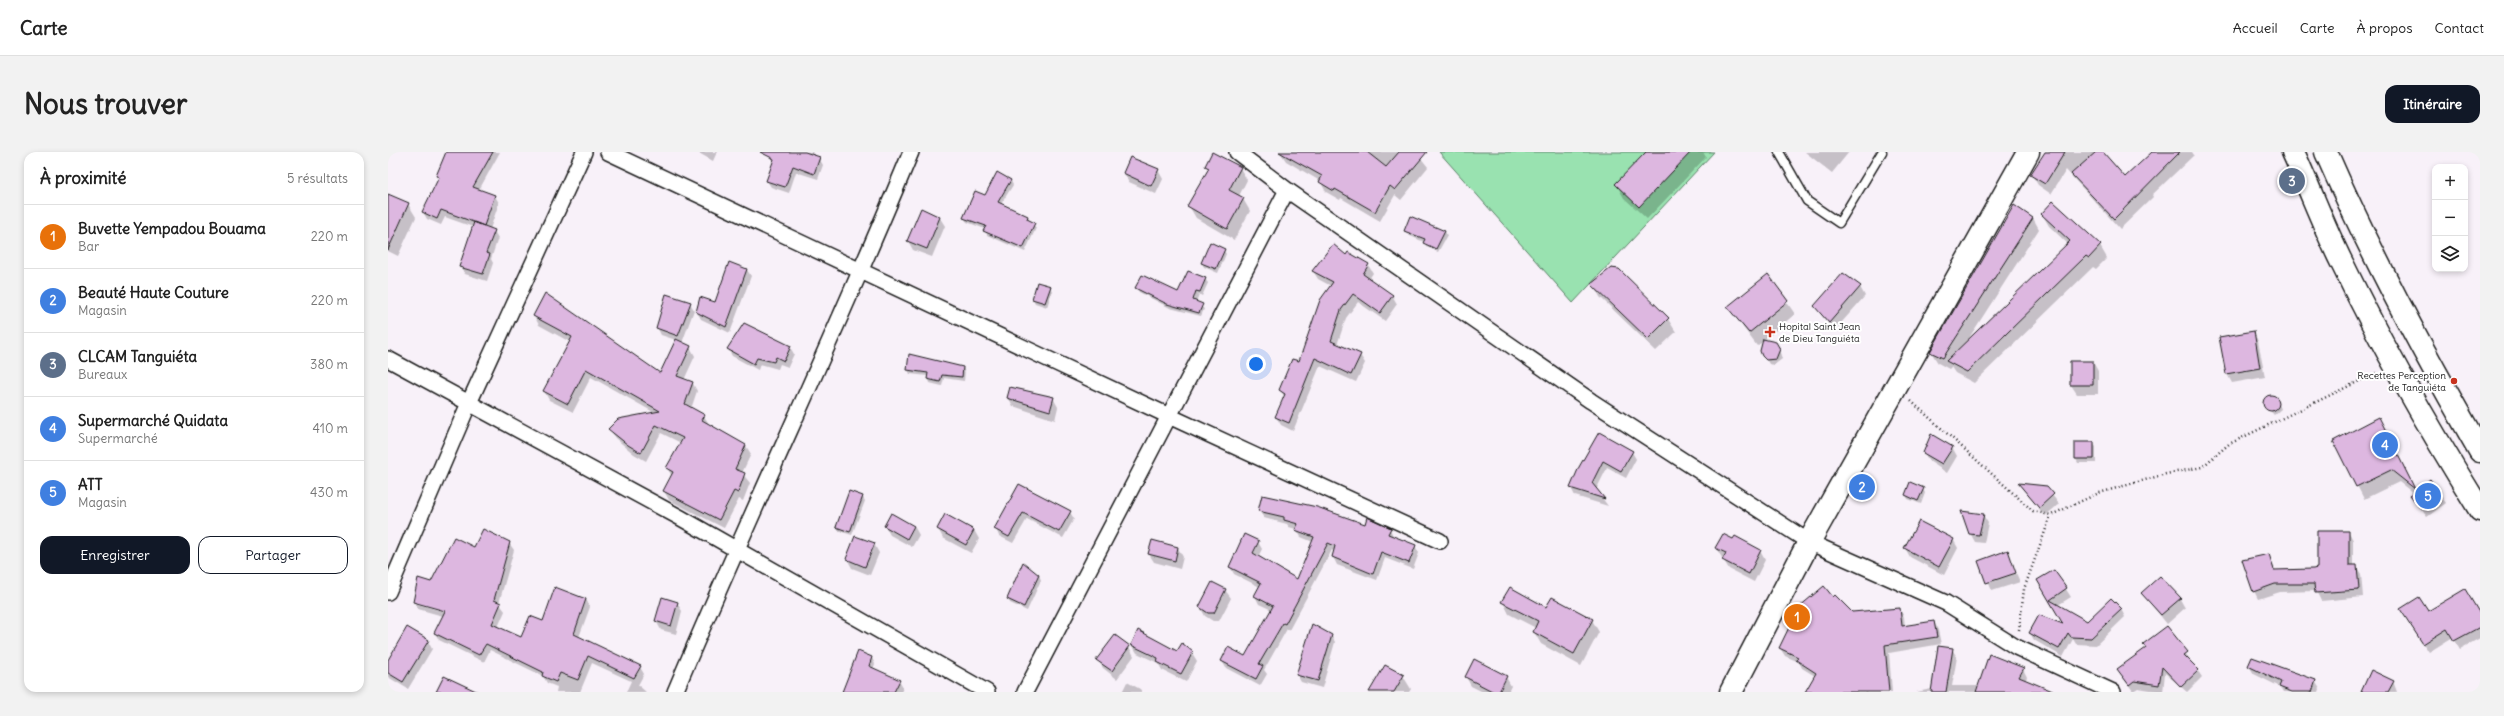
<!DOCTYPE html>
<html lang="fr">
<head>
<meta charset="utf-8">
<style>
  :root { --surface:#fff; --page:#f2f2f2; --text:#222; --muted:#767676; --line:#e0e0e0; --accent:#111827 }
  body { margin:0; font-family:Delius,sans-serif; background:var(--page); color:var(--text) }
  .controls { position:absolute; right:12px; top:12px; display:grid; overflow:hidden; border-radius:8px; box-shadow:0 2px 6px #0003 }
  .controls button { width:36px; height:36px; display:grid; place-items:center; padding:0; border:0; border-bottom:1px solid var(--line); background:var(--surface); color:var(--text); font:20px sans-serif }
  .you { position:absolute; left:868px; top:212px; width:14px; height:14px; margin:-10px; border:3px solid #fff; border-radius:50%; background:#1a73e8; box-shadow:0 0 0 6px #1a73e833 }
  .badge { display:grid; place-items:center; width:26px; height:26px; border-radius:50%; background:var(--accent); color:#fff; font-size:13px; font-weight:700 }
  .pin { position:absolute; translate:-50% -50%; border:2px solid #fff; box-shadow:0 1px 4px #0006 }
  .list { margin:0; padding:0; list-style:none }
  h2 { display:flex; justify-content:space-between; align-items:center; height:52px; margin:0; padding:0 16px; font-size:17px }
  h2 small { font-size:13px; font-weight:400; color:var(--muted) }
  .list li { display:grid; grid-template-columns:26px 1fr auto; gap:12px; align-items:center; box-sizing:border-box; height:64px; padding:0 16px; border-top:1px solid var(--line) }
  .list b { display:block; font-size:15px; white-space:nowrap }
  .list p { margin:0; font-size:13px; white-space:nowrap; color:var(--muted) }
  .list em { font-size:13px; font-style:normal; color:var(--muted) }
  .actions { display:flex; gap:8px; padding:12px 16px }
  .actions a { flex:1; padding:9px 0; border:1px solid var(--accent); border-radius:12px; text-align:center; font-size:14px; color:var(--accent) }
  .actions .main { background:var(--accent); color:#fff }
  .icon { flex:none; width:22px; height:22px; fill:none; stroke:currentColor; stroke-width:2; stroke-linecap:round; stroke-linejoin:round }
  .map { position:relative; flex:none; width:2092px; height:540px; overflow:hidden; border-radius:12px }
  header { display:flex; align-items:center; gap:24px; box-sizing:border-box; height:56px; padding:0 20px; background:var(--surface); border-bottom:1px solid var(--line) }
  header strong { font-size:19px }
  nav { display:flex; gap:22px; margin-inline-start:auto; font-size:14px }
  .intro { display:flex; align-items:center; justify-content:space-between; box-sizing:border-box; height:96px; padding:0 24px }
  h1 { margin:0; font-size:28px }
  .button { padding:10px 18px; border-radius:12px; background:var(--accent); color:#fff; font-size:14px; font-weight:700 }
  main { display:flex; gap:24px; padding:0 24px }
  aside { flex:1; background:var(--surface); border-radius:12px; box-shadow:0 2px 6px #0003 }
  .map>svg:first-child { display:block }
  .green { fill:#99e2b0; stroke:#5a7f66 }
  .shadow { fill:#0003; fill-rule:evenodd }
  .building { fill:#ddb7e0; stroke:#1c1c1c }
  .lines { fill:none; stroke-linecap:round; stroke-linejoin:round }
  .service-casing { stroke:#1c1c1c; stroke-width:11 }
  .minor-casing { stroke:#1c1c1c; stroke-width:18 }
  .secondary-casing { stroke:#1c1c1c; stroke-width:25 }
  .trunk-casing { stroke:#1c1c1c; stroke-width:25 }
  .path { stroke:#1c1c1c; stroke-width:2.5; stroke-dasharray:1 3; stroke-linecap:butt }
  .service { stroke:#fff; stroke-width:8 }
  .minor { stroke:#fff; stroke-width:15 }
  .secondary { stroke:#fff; stroke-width:22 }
  .trunk { stroke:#fff; stroke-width:22 }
  .poi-dot { fill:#c8321e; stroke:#fff; stroke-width:1.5 }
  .labels { text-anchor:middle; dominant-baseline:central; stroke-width:4; stroke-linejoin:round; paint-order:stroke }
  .poi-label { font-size:10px; fill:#1c1c1c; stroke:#fff; text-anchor:start }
</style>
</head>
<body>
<header>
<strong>Carte</strong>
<nav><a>Accueil</a><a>Carte</a><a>À propos</a><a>Contact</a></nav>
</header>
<div class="intro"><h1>Nous trouver</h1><a class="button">Itinéraire</a></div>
<main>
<aside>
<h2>À proximité<small>5 résultats</small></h2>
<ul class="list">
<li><span class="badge" style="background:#e8710a">1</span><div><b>Buvette Yempadou Bouama</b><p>Bar</p></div><em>220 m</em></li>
<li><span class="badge" style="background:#3f7fe0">2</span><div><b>Beauté Haute Couture</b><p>Magasin</p></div><em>220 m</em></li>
<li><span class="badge" style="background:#5c6f8a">3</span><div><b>CLCAM Tanguiéta</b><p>Bureaux</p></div><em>380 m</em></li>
<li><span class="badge" style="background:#3f7fe0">4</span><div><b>Supermarché Quidata</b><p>Supermarché</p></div><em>410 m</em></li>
<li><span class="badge" style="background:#3f7fe0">5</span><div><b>ATT</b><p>Magasin</p></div><em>430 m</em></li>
</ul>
<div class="actions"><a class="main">Enregistrer</a><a>Partager</a></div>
</aside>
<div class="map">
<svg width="2092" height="540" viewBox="0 0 2092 540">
  <rect width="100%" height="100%" fill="#f8f1f9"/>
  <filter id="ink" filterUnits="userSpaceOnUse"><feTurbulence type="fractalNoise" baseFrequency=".025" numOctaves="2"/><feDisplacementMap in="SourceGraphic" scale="8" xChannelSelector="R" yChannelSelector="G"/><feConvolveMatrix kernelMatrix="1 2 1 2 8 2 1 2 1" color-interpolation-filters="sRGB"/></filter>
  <g filter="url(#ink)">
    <!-- green -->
    <path class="green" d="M1051,0H1326L1185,151Z"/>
    <!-- shadow -->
    <path class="shadow" d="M59,0H112L91,38L107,44L111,51L102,77L106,79L110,86L103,107L105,111L99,129L77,122L72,114L85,75L57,65L53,73L39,67L35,60L51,27L49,24Z
      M309,0H329L325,9Z
      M385,0H425L423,3L431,6L435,13L430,27L408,20L401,41L383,35L379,29L388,4Z
      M892,0H1028L1040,15L1013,48L1007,43L992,69L953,46L952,48L938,40L932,29L898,9Z
      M1260,0H1315L1318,5L1259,67L1236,46L1228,32Z
      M1417,0H1461L1444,21Z
      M1658,0H1714L1737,26L1765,0H1804L1806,3L1764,43L1765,45L1732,77L1678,18L1663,42L1650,33L1644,23Z
      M818,14L852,16L859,28L851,44L855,47L862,59L846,88L808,66L801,54L821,19Z
      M770,18L775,27L768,42L741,30L736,21Z
      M610,21L623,29L625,33L613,52L639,65L648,76L637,100L599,83L597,77L579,70L576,66L597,44Z
      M0,43L20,52L28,65L10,104L0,99Z
      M1627,55L1645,66L1651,77L1581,186L1680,92L1661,74L1654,62L1712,94L1719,106L1708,117L1705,115L1586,231L1567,221L1563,215L1561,217L1550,211L1543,200Z
      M552,66L557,74L544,105L525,98L520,89Z
      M1017,79H1057L1059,84L1050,100L1039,95L1036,90L1020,83Z
      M836,98L838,102L830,121L816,115L814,111Z
      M961,101L980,113L985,121L981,127L1004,143L1009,152L997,169L970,150L958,166L949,193L972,203L977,211L968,230L932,214L905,279L893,273L888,265L897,245L892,238L912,211L943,134L930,127L925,119L959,104Z
      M1223,117L1280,167L1288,180L1268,199L1212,145L1205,132Z
      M359,118L363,124L342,181L313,167L309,160L327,151Z
      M1380,123L1407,162L1369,194L1340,155Z
      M817,127L820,131L814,144L811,142L808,150L816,157L813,164L782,156L751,140L749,136L791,142Z
      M662,135L664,139L659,155L647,151L645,147Z
      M1472,135L1477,144L1446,179L1427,154Z
      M302,151L306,158L294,191L302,195L307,204L296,228L304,230L309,239L303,257L316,264L321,272L358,294L363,302L354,321L362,331L355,349L351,347L336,376L281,348L276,339L284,324L279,316L293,291L273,281L258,309L246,302L227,286L222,277L227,270L267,261L203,225L185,260L161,248L156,239L182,190L151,173L146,164L272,222L288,188L273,183L269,175Z
      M1865,180L1870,189L1877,225L1844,231L1839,222Z
      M402,195L406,202L400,215L392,212L390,217L372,212L370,218L344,204L340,197Z
      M1391,197L1394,207L1386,213L1381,212L1373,199Z
      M1705,210L1710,219V242H1689L1683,233Z
      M575,216L577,220L576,229L556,226L554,234L542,231L540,224L522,222L520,218Z
      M620,245L665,246L670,255L667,268L625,254Z
      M1881,245H1888L1893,257L1886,263L1877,253L1878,246Z
      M1998,279L2028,339L2042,329L2058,351L2039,365L2023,343L2025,341L2011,330L1976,347L1946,289Z
      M1705,291L1708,295V311H1690L1688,307Z
      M1564,295L1569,304L1559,321L1541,309L1536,301Z
      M1244,300L1248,307L1238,326L1219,316L1208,338L1220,354L1187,344L1183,336L1192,315Z
      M1631,332L1658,335L1671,352L1657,364Z
      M632,333L682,360L686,367L675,386L639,367L625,391L611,384L608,377Z
      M1535,337L1537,341L1533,352L1520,347L1518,343Z
      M474,344L477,349L464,383L451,379L449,375Z
      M871,359L1002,377L1006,386L1027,394L1031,401L1025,417L997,406L989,428L949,413L945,405L947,399L944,398L901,478L899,477L876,518L879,522L872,534L838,516L834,509L857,505L884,458L871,452L867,444L872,435L846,422L842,415L870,390L874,397L870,405L910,428L925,390L913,385L908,377L901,375L899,372L876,366Z
      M1595,363L1600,371L1596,391L1587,390L1582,381Z
      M497,374H526L531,383L524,395L502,383Z
      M550,377L586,378L591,387L583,401L555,386Z
      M1961,380L1965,388V414H1968L1973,422L1975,445L1933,449L1928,439L1892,440L1870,447L1866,439L1880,403L1888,419L1925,418L1930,416Z
      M1565,387L1570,396L1556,423L1522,405L1517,396Z
      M121,391L126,398L111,451L117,459L110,475L134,487L155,470L198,447L202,455L191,485L252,515L256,522L250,533L258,540H238L243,529L204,511L192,540H168L169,535L159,531L155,524L102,498L96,510L51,488L47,481L55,464L30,457L26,449L31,428L44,432L87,396ZM29,450L62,459L61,461L29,452Z
      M486,392L491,401L482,423L464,416L459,407Z
      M790,396L795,405L792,417L766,410L761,402Z
      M1328,396L1372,399L1377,408L1366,430L1341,417Z
      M1619,400L1632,430L1604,439L1592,409Z
      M1666,419L1683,445L1670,453L1699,470L1733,457L1737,465L1708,493L1688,492L1685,487L1675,505L1646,488L1642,481L1677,474L1650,428Z
      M651,423L653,428L639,459L622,451L620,447Z
      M837,438L843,446L831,469H825L817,464L812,455Z
      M1754,441L1792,447L1797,456L1779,472Z
      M1164,446L1204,468L1211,480L1193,514L1153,492L1146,480L1148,476L1121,462L1115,450L1159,456Z
      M1445,446L1464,461L1512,457L1516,465L1517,475L1546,470L1550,478L1553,492L1501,501L1504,540H1418L1427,524L1414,516L1411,510L1397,504L1392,496Z
      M289,451L294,459L288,482L273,478L268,469Z
      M2040,460L2092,464V486L2072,497L2065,485L2041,500L2018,466Z
      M1779,475L1814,525L1799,540L1777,521L1775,540L1750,536L1745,539L1734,524Z
      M943,483L947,490L934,536L913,530L909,523Z
      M40,489L44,497L20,537L0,525V510Z
      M744,493L790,501H804L809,509L798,530L774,518L770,511L749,501Z
      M741,495L746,504L729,527L715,516L710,508Z
      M1564,497L1569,505L1564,534H1591L1635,517L1639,525L1637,529L1657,540H1528L1544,537Z
      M484,506L487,512L485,517L511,529L515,536L513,540H460Z
      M1861,514L1927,529L1932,537L1931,540H1895L1892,535L1866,522Z
      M1015,524L1023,537L1021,540H983Z
      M1078,525H1118L1123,534L1120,540H1095L1083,534Z
      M2005,529L2009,540H1974Z
      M739,530L752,537L754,540H734Z"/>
    <!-- building -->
    <path class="building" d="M58,0H105L85,35L107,43L96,74L53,58L49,67L34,60L51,25L48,24Z
      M372,0H417L432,5L426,22L405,14L397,35L378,29L386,7Z
      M824,0L853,15L841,38L856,46L839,77L799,54L821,16L817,14Z
      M891,0H979L998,15L1011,0H1039L1007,38L1002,34L987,60L947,37L946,39L931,30L934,24Z
      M1258,0H1303L1251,55L1227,32Z
      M1657,0H1677L1657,32L1642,23Z
      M1708,0H1715L1737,25L1764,0H1792L1726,67L1683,22Z
      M742,5L771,17L763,34L735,21Z
      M609,20L623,28L610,50L640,64L639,67L647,71L635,96L595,79L598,74L575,66L587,39L597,43Z
      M0,42L21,51L0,98Z
      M1665,49L1713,93L1701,106L1698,104L1579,220L1558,209L1682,89L1653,62Z
      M1626,53L1645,66L1555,206L1542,200Z
      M533,56L552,65L539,97L519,89Z
      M1022,64L1057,79L1048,97L1035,91L1037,87L1016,79Z
      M86,70L107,78L98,101L102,102L95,122L71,115Z
      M822,90L837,97L828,117L813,111Z
      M945,92L958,103L960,100L981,112L975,122L1005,143L992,161L965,142L953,158L943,189L973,202L963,223L927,206L901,271L887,265L897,242L891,238L904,207L911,209L932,148L945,130L924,119Z
      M341,110L359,117L338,175L308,160L312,145L327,150Z
      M1223,116L1231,117L1281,166L1260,187L1203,132Z
      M800,119L818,126L812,140L808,139L805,148L815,152L811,161L779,152L747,136L754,123L790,140Z
      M1455,121L1473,134L1441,171L1426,154Z
      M1380,122L1400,149L1361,181L1339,155Z
      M649,130L663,134L657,151L644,147Z
      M157,141L272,221L288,187L303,194L289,224L305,230L297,252L317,263L314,268L358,293L347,317L357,321L350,341L346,339L331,368L275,339L285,320L278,316L295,286L268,273L253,301L240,293L220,277L230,267L272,259L198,217L180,252L155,239L184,185L145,164Z
      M278,142L303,150L290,184L268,176Z
      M356,171L403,194L396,209L388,205L386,210L369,206L366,212L339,197Z
      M1866,179L1872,216L1838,222L1831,185Z
      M1375,187L1388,190L1392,197L1388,207L1378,208L1374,204L1372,199Z
      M521,202L575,215L574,225L554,223L552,230L539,227L540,221L519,218Z
      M1682,209H1705V233H1682Z
      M622,235L666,245L662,259L619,246Z
      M1875 251a8 8 0 1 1 16 0a8 8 0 1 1-16 0Z
      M1991,265L2027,337L2003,318L1968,335L1945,289Z
      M1211,280L1245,299L1233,319L1215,309L1204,331L1217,347L1182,336L1191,315Z
      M1543,282L1565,295L1554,312L1535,301Z
      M1687,290H1706V307H1687Z
      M2042,327L2053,341L2033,357L2022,343Z
      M1522,330L1536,336L1530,349L1517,343Z
      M1630,331L1659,334L1666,342L1651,356Z
      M631,332L683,359L671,380L635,361L621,385L606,377Z
      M461,339L475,344L462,380L448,375Z
      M874,343L929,355L977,372L979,365L1003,376L1000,382L1028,393L1021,411L993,400L985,422L944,405L947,394L940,391L897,472L895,471L871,512L875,514L868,527L833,509L840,495L857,504L885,454L866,444L873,431L841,415L856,382L871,389L865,401L909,427L926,385L907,378L910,372L896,368V365L870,359Z
      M1573,359L1596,362L1591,383L1581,382Z
      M503,361L526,374L519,387L496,374Z
      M557,362L586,378L578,393L549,377Z
      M1531,369L1566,387L1551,415L1516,396Z
      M95,377L122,390L106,448L113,451L104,472L133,485L142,464L155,469L167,435L198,447L186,482L253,514L246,526L200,504L190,528L172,521L168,530L154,524L155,520L98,492L91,503L46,481L57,459L25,450L30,426L43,430L66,385L86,395Z
      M1929,379H1961V413H1969L1971,438L1927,441L1926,432H1887L1865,440L1854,408L1881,402L1886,418L1925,417L1929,416Z
      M1335,382L1345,387L1347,384L1373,398L1361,422L1334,408L1338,401L1327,396Z
      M467,384L487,391L477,415L458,407Z
      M764,388L790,395L787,409L760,402Z
      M1620,398L1628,421L1598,431L1590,409Z
      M635,410L651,423L636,455L619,447Z
      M1666,418L1679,436L1662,448L1699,469L1723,446L1734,457L1703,486L1683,485L1680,481L1671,497L1641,481L1651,463L1675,472L1649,428Z
      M1772,424L1793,446L1773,463L1753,441Z
      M824,430L838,437L826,461H820L811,455Z
      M1436,434L1445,445L1447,443L1464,460L1512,456L1514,474L1546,469L1549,485L1497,493L1501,540H1417L1428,521L1408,508L1410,505L1391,496L1411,455Z
      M1122,435L1158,455L1164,445L1205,467L1186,502L1145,480L1150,469L1113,450Z
      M2077,437L2092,462V475L2066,489L2059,477L2035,492L2012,457L2031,445L2040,459Z
      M274,445L290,450L283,474L267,469Z
      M924,472L944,483L930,529L908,523Z
      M1779,474L1800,500L1796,503L1811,518L1793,535L1774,515L1771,533L1746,529L1741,533L1729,517L1758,496L1755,492Z
      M19,475L41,488L15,530L0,521V508Z
      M750,478L789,499L794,491L805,500L793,522L769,510L770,506L743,493Z
      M727,483L742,494L724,519L708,508Z
      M1550,494L1565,496L1558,540H1543Z
      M470,499L484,505L481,514L512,528L506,540H454Z
      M1601,502L1636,516L1631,525L1667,540H1588Z
      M1864,505L1928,528L1924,540H1904L1891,535L1893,530L1860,514Z
      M1086,507L1119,524L1111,540H1106L1077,525Z
      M997,513L1016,523L1006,540H981Z
      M1983,518L2006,529L2000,540H1973Z
      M56,524L90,540H48Z"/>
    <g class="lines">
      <defs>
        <path id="service" d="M1391,0L1419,49L1451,71L1494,0"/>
        <path id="minor" d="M220,0L781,264L1052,389
          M849,0L899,38L1203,249L1421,390L1558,451L1628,495L1725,540
          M0,207L293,366L599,540
          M0,440L81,251L196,0
          M287,540C363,359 448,182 523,0
          M637,540L899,38"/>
        <path id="secondary" d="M1343,540L1421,390L1640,0"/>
        <path id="trunk" d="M1905,0C1922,37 1936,75 1954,111C1995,196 2042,278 2092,358
          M1938,0C1983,103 2036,202 2092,299"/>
      </defs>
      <!-- service casing -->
      <use href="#service" class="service-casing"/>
      <!-- minor casing -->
      <use href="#minor" class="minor-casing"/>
      <!-- secondary casing -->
      <use href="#secondary" class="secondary-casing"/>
      <!-- trunk casing -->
      <use href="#trunk" class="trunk-casing"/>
      <!-- path -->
      <path class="path" d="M1523,249L1645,359L1663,363L1711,341L1778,322L1814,315L1841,292L1988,221
        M1631,478L1636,437L1663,363"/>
      <!-- service -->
      <use href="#service" class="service"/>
      <!-- minor -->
      <use href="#minor" class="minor"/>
      <!-- secondary -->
      <use href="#secondary" class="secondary"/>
      <!-- trunk -->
      <use href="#trunk" class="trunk"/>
    </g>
  </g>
  <!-- markers -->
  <g class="poi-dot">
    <path d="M1380 174h4v4h4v4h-4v4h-4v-4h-4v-4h4z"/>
    <circle cx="2066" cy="229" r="4"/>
  </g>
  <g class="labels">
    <!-- poi labels -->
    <g class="poi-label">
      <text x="1391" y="174">Hopital Saint Jean<tspan x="1391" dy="12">de Dieu Tanguiéta</tspan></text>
      <text x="2058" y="223" text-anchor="end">Recettes Perception<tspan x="2058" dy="12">de Tanguiéta</tspan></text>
    </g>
  </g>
</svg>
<div class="controls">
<button>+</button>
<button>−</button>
<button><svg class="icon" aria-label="layers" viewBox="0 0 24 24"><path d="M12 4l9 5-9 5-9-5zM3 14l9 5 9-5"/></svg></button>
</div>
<div class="you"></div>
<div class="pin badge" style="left:1409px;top:465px;background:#e8710a">1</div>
<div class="pin badge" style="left:1474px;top:335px;background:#3f7fe0">2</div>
<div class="pin badge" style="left:1904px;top:29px;background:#5c6f8a">3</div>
<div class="pin badge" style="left:1997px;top:293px;background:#3f7fe0">4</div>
<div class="pin badge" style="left:2040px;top:344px;background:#3f7fe0">5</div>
</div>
</main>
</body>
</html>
